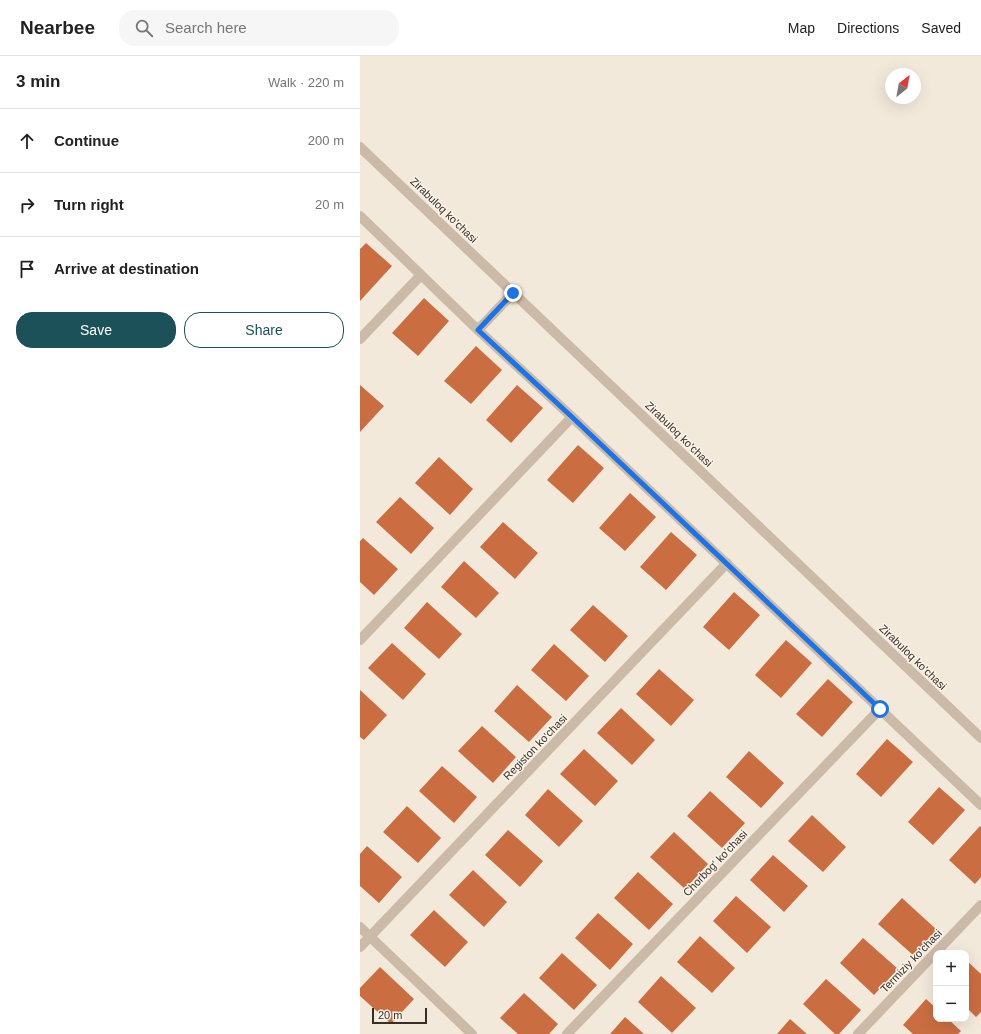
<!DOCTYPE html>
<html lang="en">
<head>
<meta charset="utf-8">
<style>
  :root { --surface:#fff; --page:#f6f6f6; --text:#222; --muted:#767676; --line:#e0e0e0; --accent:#1c515a }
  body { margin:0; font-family:Helvetica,sans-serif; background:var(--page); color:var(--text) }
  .controls { position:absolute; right:12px; bottom:12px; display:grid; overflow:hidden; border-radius:8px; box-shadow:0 4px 16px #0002 }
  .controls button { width:36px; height:36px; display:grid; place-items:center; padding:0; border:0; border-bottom:1px solid var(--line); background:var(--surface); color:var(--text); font:20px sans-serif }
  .compass { position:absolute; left:525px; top:12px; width:36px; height:36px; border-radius:50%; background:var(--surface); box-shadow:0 4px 16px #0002; rotate:31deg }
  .scale { position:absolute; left:12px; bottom:10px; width:55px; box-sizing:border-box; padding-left:4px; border:2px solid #372e28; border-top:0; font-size:11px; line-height:14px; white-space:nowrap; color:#372e28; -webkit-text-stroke:3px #faf3e8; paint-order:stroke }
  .stop { position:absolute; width:12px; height:12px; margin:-9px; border:3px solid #1a73e8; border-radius:50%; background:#fff }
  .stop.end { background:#1a73e8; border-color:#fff; box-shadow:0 1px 4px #0008 }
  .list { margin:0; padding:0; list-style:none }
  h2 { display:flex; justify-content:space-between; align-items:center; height:52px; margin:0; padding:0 16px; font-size:17px }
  h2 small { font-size:13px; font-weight:400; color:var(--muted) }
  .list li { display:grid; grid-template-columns:26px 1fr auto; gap:12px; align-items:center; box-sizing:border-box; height:64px; padding:0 16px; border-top:1px solid var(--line) }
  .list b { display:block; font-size:15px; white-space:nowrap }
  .list em { font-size:13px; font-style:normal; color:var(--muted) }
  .actions { display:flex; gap:8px; padding:12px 16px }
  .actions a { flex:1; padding:9px 0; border:1px solid var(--accent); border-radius:16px; text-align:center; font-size:14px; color:var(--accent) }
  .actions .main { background:var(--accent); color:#fff }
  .icon { flex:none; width:22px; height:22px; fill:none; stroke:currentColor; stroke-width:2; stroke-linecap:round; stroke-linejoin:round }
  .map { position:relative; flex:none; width:621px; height:978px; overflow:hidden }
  header { display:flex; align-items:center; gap:24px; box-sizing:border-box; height:56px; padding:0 20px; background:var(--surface); border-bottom:1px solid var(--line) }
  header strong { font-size:19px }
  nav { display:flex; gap:22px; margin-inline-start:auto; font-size:14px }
  .search { width:280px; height:36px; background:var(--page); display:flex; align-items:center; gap:10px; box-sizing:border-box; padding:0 14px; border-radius:16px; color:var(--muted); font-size:15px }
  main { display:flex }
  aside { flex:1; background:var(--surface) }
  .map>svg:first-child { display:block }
  .building { fill:#ca6e42 }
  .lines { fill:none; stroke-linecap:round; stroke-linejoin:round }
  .minor { stroke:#cbbaa7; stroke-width:10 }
  .tertiary { stroke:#cbbaa7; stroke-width:10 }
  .route { stroke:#1a73e8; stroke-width:5 }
  .labels { text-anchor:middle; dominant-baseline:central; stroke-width:3; stroke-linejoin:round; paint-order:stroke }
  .street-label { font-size:11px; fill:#372e28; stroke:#faf3e8 }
</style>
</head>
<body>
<header>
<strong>Nearbee</strong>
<div class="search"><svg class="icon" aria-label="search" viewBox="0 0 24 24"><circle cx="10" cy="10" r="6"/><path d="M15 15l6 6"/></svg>Search here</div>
<nav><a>Map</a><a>Directions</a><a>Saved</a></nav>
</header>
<main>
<aside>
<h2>3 min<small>Walk · 220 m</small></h2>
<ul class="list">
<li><svg class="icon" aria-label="ahead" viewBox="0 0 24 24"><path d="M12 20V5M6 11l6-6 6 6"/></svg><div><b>Continue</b></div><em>200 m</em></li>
<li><svg class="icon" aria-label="right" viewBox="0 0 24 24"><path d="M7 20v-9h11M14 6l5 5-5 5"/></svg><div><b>Turn right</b></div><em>20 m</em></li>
<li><svg class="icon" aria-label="arrive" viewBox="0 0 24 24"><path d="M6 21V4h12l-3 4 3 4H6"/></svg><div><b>Arrive at destination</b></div></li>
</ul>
<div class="actions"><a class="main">Save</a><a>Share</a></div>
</aside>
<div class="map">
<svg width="621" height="978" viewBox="0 0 621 978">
  <rect width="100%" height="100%" fill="#f3e9db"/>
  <!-- building -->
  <path class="building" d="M6,187L32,210L0,245V193Z
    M64,242L89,265L58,300L32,277Z
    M116,290L142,314L111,348L84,325Z
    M0,329L24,350L0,376Z
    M157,329L183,352L151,387L126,364Z
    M218,389L244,412L213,447L187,424Z
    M79,401L113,433L90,459L55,427Z
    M270,437L296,461L265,495L239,472Z
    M40,441L74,472L51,498L16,466Z
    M143,466L178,497L155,523L120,491Z
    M311,476L337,499L306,534L280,511Z
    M3,482L38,513L14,539L0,526V485Z
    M104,505L139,537L116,562L81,531Z
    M374,536L400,559L369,594L343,571Z
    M67,546L102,578L79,603L44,572Z
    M233,549L268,580L245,606L210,574Z
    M426,584L452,607L421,642L395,619Z
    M32,587L66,618L43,644L8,612Z
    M194,588L229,620L206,645L171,614Z
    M299,613L334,644L311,670L276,638Z
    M468,623L493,646L462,681L436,658Z
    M157,629L192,661L169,686L134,655Z
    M0,634L27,659L4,684L0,681Z
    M261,652L295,684L272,709L237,677Z
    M122,670L156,701L133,727L98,695Z
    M527,683L553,706L521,741L496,718Z
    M224,693L258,725L235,750L200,718Z
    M389,695L424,727L401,752L366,721Z
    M82,710L117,741L94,767L59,735Z
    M579,731L605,754L573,789L548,766Z
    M188,733L223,765L199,791L165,759Z
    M350,735L385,767L362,792L327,760Z
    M47,750L81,782L58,807L23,776Z
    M452,759L486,791L463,816L428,785Z
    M620,770L621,771V821L615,828L589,804Z
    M148,774L183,805L160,831L125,799Z
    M314,776L348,808L325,833L290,801Z
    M7,790L42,821L19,847L0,830V798Z
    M413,799L448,830L424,856L390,824Z
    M113,814L147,846L124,871L89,839Z
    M278,816L313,848L289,874L254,842Z
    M376,840L411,871L387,897L353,865Z
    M542,842L577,874L553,899L518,868Z
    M74,854L108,886L85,911L50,879Z
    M238,857L273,888L250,914L215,882Z
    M340,880L375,912L352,937L317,906Z
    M503,882L538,913L514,939L480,907Z
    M202,897L237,929L214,954L179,922Z
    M606,904L621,918V956L616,961L606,951Z
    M20,911L54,943L31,968L0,940V932Z
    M301,920L336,952L312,977L278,946Z
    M466,923L501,954L479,978H475L443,948Z
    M164,937L198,968L189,978H158L140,962Z
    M566,943L576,952V963H588L601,975L598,978H553L543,969Z
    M265,961L284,978H250Z
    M430,963L447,978H417Z"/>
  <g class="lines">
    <!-- minor -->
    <path class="minor" d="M0,160L118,274L212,361L621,749
      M118,274L153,237
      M0,283L61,219
      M0,584L212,361
      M0,871L112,978
      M0,891L367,507
      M207,978L520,653
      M498,978L621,849"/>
    <!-- tertiary -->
    <path class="tertiary" d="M0,91L621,682"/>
  </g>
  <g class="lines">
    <!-- route -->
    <path class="route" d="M153,237L118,274L212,361L520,653"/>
  </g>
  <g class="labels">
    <!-- street labels -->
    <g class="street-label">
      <text transform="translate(84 154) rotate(44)">Zirabuloq ko'chasi</text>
      <text transform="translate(319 378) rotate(44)">Zirabuloq ko'chasi</text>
      <text transform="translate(553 601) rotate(44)">Zirabuloq ko'chasi</text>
      <text transform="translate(175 691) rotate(-46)">Registon ko'chasi</text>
      <text transform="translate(355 807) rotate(-46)">Chorbog' ko'chasi</text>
      <text transform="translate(551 905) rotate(-46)">Termiziy ko'chasi</text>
    </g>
  </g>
</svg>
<div class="controls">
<button>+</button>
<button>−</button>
</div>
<svg class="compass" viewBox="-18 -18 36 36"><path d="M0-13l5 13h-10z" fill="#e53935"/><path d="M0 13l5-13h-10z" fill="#767676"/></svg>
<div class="scale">20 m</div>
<div class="stop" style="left:520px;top:653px"></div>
<div class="stop end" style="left:153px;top:237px"></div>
</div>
</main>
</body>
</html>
